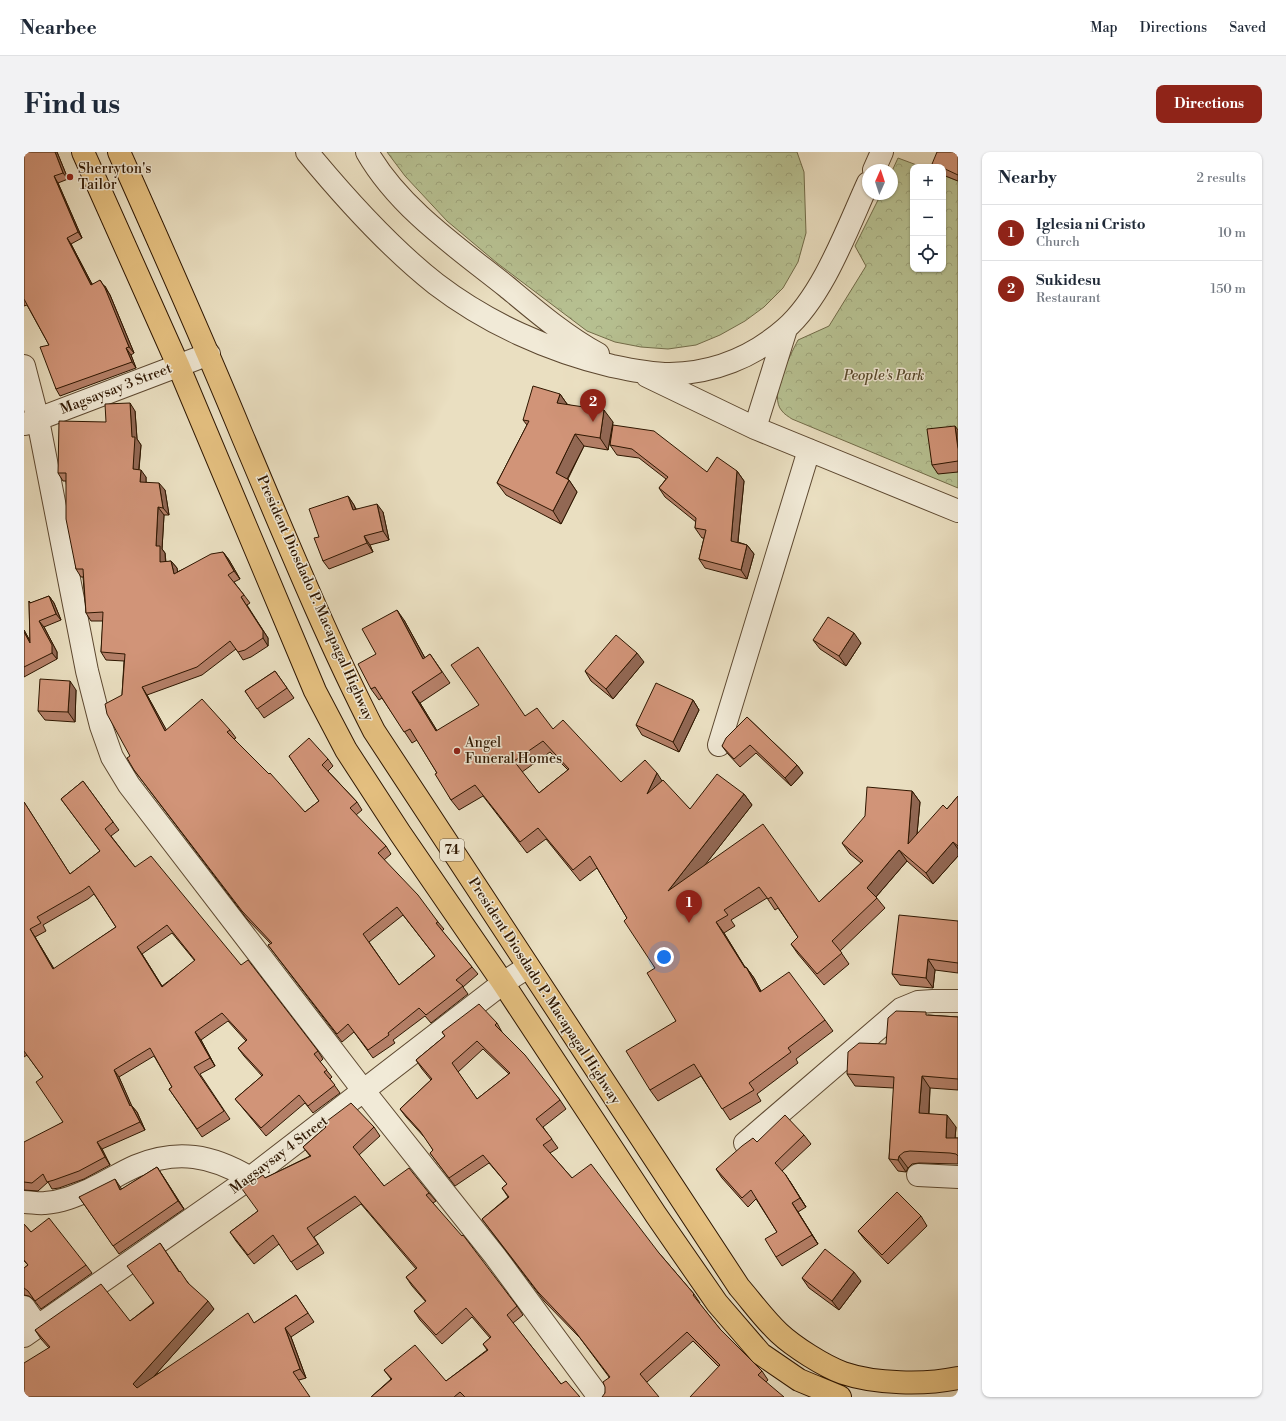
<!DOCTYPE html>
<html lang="en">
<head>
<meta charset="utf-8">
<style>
  :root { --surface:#fff; --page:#f2f2f3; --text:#1f2937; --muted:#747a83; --line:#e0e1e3; --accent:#8f2418 }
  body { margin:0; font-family:"Libre Bodoni",serif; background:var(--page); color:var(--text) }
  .controls { position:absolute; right:12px; top:12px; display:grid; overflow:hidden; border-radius:8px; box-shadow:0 1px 3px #0004 }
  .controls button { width:36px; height:36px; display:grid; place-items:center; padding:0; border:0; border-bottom:1px solid var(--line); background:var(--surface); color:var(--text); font:20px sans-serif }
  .compass { position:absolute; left:838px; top:12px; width:36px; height:36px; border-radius:50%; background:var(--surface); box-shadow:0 1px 3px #0004; rotate:3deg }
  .you { position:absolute; left:640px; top:805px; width:14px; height:14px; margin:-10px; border:3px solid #fff; border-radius:50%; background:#1a73e8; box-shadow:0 0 0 6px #1a73e833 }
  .badge { display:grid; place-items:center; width:26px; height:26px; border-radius:50%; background:var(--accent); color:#fff; font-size:13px; font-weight:700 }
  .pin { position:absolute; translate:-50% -33px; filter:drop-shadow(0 1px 2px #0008) }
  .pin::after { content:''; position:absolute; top:21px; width:14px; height:12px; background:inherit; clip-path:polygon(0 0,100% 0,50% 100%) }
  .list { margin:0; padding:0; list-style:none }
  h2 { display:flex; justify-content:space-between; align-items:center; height:52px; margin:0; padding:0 16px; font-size:17px }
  h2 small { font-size:13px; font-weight:400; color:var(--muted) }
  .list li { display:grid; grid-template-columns:26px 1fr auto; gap:12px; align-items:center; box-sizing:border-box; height:56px; padding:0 16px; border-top:1px solid var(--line) }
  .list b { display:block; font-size:15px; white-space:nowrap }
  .list p { margin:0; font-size:13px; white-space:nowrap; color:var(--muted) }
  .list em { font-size:13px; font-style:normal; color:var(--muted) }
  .icon { flex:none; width:22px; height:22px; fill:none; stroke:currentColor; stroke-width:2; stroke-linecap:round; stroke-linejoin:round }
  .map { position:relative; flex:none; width:934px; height:1245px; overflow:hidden; border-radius:8px }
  header { display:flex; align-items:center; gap:24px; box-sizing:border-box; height:56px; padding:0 20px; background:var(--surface); border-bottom:1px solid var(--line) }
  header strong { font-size:19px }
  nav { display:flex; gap:22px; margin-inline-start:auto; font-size:14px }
  .intro { display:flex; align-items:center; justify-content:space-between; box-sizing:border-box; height:96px; padding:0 24px }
  h1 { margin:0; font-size:28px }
  .button { padding:10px 18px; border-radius:8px; background:var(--accent); color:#fff; font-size:14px; font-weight:700 }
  main { display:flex; gap:24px; padding:0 24px }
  aside { flex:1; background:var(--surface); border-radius:8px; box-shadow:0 1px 3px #0004 }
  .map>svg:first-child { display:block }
  .forest { fill:url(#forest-crowns); stroke:#726c49 }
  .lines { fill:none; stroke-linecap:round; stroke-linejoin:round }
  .minor-casing { stroke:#5d4830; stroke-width:24 }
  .major-casing { stroke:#2e1600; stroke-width:24 }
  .minor { stroke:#f1ead7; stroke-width:22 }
  .major { stroke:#e5c080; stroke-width:22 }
  .wall { fill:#b47f67; stroke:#2e1600; fill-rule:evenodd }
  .shaded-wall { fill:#926854; stroke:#2e1600 }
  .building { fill:#d19478; stroke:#2e1600; fill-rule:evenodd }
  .poi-dot { fill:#8f2418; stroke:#f1ead7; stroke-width:1.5 }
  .labels { text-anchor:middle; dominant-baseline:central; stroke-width:3; stroke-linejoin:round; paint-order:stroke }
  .shield { fill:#f1ead7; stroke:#685640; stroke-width:1 }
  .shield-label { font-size:13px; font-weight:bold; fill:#2e1600 }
  .poi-label { font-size:14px; fill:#2e1600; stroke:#f1ead7; text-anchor:start }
  .park-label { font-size:14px; font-style:italic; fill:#57492c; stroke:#f1ead7 }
  .street-label { font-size:14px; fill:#2e1600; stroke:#f1ead7 }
</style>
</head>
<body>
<header>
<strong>Nearbee</strong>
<nav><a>Map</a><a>Directions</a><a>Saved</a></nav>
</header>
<div class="intro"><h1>Find us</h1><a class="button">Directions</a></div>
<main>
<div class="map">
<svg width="934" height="1245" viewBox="0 0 934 1245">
  <defs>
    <pattern id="forest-crowns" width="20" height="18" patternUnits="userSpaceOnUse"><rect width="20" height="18" fill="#b7c192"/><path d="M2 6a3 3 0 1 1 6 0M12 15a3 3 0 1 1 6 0" fill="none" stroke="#9ea57c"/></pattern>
  </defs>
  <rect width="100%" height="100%" fill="#eadfc1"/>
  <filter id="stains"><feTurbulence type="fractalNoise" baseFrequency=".005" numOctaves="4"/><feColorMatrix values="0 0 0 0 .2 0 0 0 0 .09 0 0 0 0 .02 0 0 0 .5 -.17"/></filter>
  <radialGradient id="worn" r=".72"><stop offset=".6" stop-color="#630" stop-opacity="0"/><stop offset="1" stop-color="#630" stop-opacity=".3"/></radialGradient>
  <!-- forest -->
  <path class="forest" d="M363,0H773L780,20L782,81L774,110L759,136L740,155L721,169L696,183L672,193L644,197L617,195L591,190L563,179L473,111L423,69L381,24Z
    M874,6L898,15H889V117H919V23L934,29V336L768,267C765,265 760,262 758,259C744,244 766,204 774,188L805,174L842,114L831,94L857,42H868V19Z"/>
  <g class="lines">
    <defs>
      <path id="minor" d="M283,0C321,46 365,95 412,132C463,171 525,199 588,214C607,218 626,222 646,222C689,221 729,205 761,177C799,144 823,77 844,31
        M343,0C375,56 434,96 483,135C512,159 541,184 574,202
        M850,18L858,0
        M0,214L14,268L63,519L77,574L88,605L105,633L339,938L471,1104L575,1245
        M623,224L731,276L934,359
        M1,272L185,202
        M731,276L762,177
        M695,593L785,298
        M721,991L877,857L894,850L909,849H934
        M894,1023L934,1025
        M0,1050C7,1050 15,1052 21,1051C37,1050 51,1044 65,1038C81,1031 96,1021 112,1014C153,997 188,1003 226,1026
        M0,1155L13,1174
        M0,1184L226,1026L479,831L504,815"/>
      <path id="major" d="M59,0L154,213L291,539L322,598L376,681L479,831L632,1063L693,1151L737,1202L775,1228L816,1245
        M95,0C137,94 179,188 218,283C260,382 301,483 350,579L715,1135C728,1150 740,1167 755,1181C770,1195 800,1214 819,1221C851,1232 901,1233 934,1226"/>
    </defs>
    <!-- minor casing -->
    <use href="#minor" class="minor-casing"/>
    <!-- major casing -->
    <use href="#major" class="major-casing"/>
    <!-- minor -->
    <use href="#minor" class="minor"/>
    <!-- major -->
    <use href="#major" class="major"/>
  </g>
  <!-- wall -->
  <path class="wall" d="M0,0H33L44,27L34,31L58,86L47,92L68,132L81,134L86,143L110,201L107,203L112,216L36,244L32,237L25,193L3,153L0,154Z
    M934,0V29L919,23V15H911L908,12Z
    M536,242L543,252L589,270L584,298L560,294L544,327L545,328L553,340L537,372L482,343L473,331L503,273L499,268Z
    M111,259L113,287L117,293L115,318L122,325V330L141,338L145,363H140L138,397L141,401L142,410L147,409L153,416V420L199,400L205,408L216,427L210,430L220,443L226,451L223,453L244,486V494L227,505L219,508L212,497L178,523L123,543L142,578H206L212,586L210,587L281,660L295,649L265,604L304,607L309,614L304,619L333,650L338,658L332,663L362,694L367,702L360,708L414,770L420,777L418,779L448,815L454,822L439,835L444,842L407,871L401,864L369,888L371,891L349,906L330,880L318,890L250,801L244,793L247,792L223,767L110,618L106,604L98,543L100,509L82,508L77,500L79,469H67L62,461L59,425H57L52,417L42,329H39L34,321L82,270ZM379,763L411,804L375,833L345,790Z
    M589,273L683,320L713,319L720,329L714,390L723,393L730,402L723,427L681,416L675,407L680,386H678L671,376L672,370L641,345L635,336L642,327L615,306L593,303L586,293Z
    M934,278V320L914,322L908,313Z
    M324,344L330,353L332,357L359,360L365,388L346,393L349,400L305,417L299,409L295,385Z
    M25,444L30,451L37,468L20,475L33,500V507L0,525V478L6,489L5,449L7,451Z
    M380,468L401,506L406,502L426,531L396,551L413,579L501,564L529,577L597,630L638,629L666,657L720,642L728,653L680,714L795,750L837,711L826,702L818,691L888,639L896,650L893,682L923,657L934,644V704L909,732L883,709L852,745L861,756L816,799L825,812L800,833L774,802L767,792L774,785L754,756L751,758L743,746L707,768L711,774L700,781L721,815H722L730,826L737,839L801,868L809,879L772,907L774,911L733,942L737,949L706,968L677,924L634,949L626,938L652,869L631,816L603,766L573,716L556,729L522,687L503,701L459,644L435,658L427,648L413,621L393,588L388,591L358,546L355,548L347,537L352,502ZM526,600L544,618L515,641L498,620Z
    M789,488L837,491L822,514L796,497Z
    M620,510L589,547L567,529L561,519Z
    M251,519L270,546L240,566L221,539Z
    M52,538L51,570L21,568L14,559Z
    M669,548L675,558L655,600L618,583L612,573Z
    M723,565L773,613L779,621L767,634L732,601L716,615L704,602L698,594Z
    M59,629L95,678L87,684L111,715L217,813L294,899L299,907L296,910L308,925L306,927L316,941L289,961L281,951L242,984L217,954L211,947L238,924L220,904L214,896L222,889L204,869L177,888L191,914L176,922L206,967L178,985L145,937L148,935L130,904L95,925L107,953L113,960L121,978L78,997L86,1013L60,1027L35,1036L28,1037L24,1030L14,1039L0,1038V993L39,970L19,925L3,903L0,905V650L46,722L76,699L37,647ZM70,742L92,775L30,817L11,785L22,779L19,773L64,747ZM148,781L171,809L138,834L118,802Z
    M934,769V821L911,818L909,836L876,833L868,822Z
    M904,863L934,865V938L906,936L905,962L932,975L931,986H934V1012L895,1011L888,1012L884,1016L882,1020L874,1019L865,1007L870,936L831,934L823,922L862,892Z
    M473,871L478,880L536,948L542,957L519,975L534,996L526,1001L548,1026L635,1101L670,1142L676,1151H675L696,1177L738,1219L744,1228L742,1230L694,1214L669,1189L623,1230L581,1241L585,1225L556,1186L520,1149L458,1067L484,1045L478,1036L483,1032L465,1011L431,1034L406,1001L409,998L402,987L382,965L376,957L407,928L398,917L392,908L421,884L418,880ZM459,897L485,922L453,947L434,920Z
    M299,972L350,975L356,984L335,1003L360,1034L405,1041L412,1049L409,1051L493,1154L499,1163L489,1171L537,1232L556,1245H347L367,1227L360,1218L422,1229L463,1198L459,1192L466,1186L448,1165L418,1192L396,1168L390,1159L402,1150L388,1134L382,1125L392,1117L337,1052L290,1085L300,1101L273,1118L255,1092L230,1112L212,1089L206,1080L234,1059L241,1026L286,1004L279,995L302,975Z
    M780,983L787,992L758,1019L767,1031L782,1055L774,1060L794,1092L758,1114L752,1105L753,1080L732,1047L724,1055L698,1026L692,1017L733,990Z
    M133,1015L160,1057L95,1102L55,1045L98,1037Z
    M897,1064L903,1074L864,1112L841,1088L834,1079Z
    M0,1072L7,1080L62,1113L68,1121L17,1157L10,1148L5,1144L0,1143V1116L4,1113L0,1109Z
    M136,1091L155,1119L165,1132L190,1157L131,1223L230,1171L272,1143L290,1170L267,1185L282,1226L275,1228L0,1245L25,1196L17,1187L11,1178L106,1169L129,1151Z
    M778,1126L837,1129L815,1158L785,1136Z"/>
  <!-- shaded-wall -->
  <path class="shaded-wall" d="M31,0H33L44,27L39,21Z
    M30,24L34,31L58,86L54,80Z
    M43,86L47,92L72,140L67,133Z
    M76,128L86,143L110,201L105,195Z
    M102,196L107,203L112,216L108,210Z
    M536,242L545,255L533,251Z
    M106,251L111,259L113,287L117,293L114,325L109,317Z
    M580,258L589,270L584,298L576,286Z
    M931,274L934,278V297Z
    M551,282L560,294L540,333L532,321Z
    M117,318L122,325V337L116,330Z
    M713,319L720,329L713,398L707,389Z
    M545,328L553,340L537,372L529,359Z
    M135,331L141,338L145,363L139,356Z
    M324,344L330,353L335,366L329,358Z
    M353,352L359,360L365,388L359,379Z
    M134,355L140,363L138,397L141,401L142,418L136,410L132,394Z
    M340,384L346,393L349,400L343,391Z
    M723,393L730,402L723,427L717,418Z
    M199,400L205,408L216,427L210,419Z
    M147,409L153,416L155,430L150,422Z
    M25,444L30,451L37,468L32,462Z
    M217,445L244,486V494L239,486Z
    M373,458L380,468L407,517L399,507Z
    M15,469L20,475L33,500V507L28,501Z
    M0,478L11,498L6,491L0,480Z
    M830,481L837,491L822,514L815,504Z
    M613,501L620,510L589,547L582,537Z
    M46,529L52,538L51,570L44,560Z
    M118,535L123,543L147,586L141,579Z
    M388,540L396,551L420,590L412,579Z
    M669,548L675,558L655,600L649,590Z
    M773,613L779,621L767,634L761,626Z
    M633,621L640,632L623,642Z
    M888,639L896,650L891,703L884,692Z
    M720,642L728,653L652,750L644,739Z
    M929,690L934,697V704L909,732L902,721Z
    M875,698L883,709L851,746L843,736Z
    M692,770L700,781L728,827L721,816Z
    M6,777L11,785L35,825L29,817Z
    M113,795L118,802L143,842L138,835Z
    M904,807L911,818L909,836L902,826Z
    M722,815L730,826L743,851L736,840Z
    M171,880L177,888L191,914L186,906Z
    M90,918L95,925L111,961L106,954Z
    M898,924L906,936L904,973L895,961Z
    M107,953L113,960L121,978L116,970Z
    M923,963L932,975L930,998L922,986Z
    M73,990L78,997L86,1013L81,1005Z
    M875,1004L884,1016L882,1020L874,1008Z
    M133,1015L139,1024L160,1057L154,1049Z
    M761,1022L767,1031L782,1055L776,1046Z
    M91,1027L97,1036L102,1046L96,1038Z
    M768,1051L774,1060L794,1092L788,1083Z
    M830,1120L837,1129L815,1158L808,1149Z
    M184,1149L190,1157L115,1241L109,1232Z
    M261,1176L267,1185L282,1226L276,1217Z"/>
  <!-- building -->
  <path class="building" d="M0,0H31L39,21L30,24L54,80L43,86L67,133L76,128L81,136L105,195L102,196L108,210L32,237L16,195L25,193L0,147Z
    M913,0H934V23L919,16V15H916L908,12Z
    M509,234L536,242L533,251L580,258L576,286L551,282L532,321L545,328L529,359L473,331L505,269L499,268Z
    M106,251L108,285H111L109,317L117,318L116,330L135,331L139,356L134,355L132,394H136V410L147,409L150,422L187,402L199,400L210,419L204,423L220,443L217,445L239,479V486L221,498L214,500L206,489L173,515L118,535L141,579L178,547L206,578L203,580L245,622L246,621L281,660L295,649L265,604L285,586L304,607L298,613L333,650L326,656L362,694L354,701L394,743L414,770L412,771L448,815L432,828L439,834L402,863L395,856L364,881L365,883L344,898L324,872L313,882L244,793L248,791L218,759L110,618L103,606L106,604L83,562L81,552L98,543L101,502L77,500L79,460L62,461L59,417H52L42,367V321H34L35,269L82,270L81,252ZM373,755L411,804L375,833L339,782Z
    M589,273L630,279L683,320L693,305L713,319L707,389L723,393L717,418L675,407L682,378L671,376L672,366L635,336L644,325L608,297L586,293Z
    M931,274L934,297V309L908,313L903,277Z
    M324,344L329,358L353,352L359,379L340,384L343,391L299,409L290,386L295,385L285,357Z
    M25,444L32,462L15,469L28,493V501L0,515V480L6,491L5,449L6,451Z
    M373,458L399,507L406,502L418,520L388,540L412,579L455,553L427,513L454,495L501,564L513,556L529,577L539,568L597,630L621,608L633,621L623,642L639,628L666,657L693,622L720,642L644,739L739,672L795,750L839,709L818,691L841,664L843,635L888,639L884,692L919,653L923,657L934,644V694L929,690L902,721L875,698L843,736L853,746L808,789L818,801L793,822L767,792L774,785L747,745L744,747L735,735L700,758L704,763L692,770L721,816L722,815L736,840L765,820L801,868L764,896L767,900L725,931L730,938L698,957L670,912L626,938L602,899L652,869L623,821L631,816L600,769L603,766L566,704L549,718L514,676L496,690L451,633L427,648L411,622L413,621L386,577L380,580L351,535L347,537L334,512L352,502L338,477ZM519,589L545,617L515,641L490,609Z
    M804,465L830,481L815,504L789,488Z
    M592,483L613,501L582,537L561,519Z
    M251,519L263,536L233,557L221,539Z
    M16,527L46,529L44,560L14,559Z
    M632,531L669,548L649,590L612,573Z
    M723,565L773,613L761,626L726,593L710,607L698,594L702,586Z
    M59,629L89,670L81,677L111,715L127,704L217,813L224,808L294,899L290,902L303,918L300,920L311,933L284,954L275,943L237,976L211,947L239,923L214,896L223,888L198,861L171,880L186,906L170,915L200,959L173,977L145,937L148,935L126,896L90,918L106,954L107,953L116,970L73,990L81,1005L55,1019L30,1028L23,1030L19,1022L8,1031L0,1030V990L39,970L12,930L19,925L0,899V650L46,722L76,699L37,647ZM65,734L92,775L29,817L6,777L17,771L13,765L58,739ZM143,773L171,808L138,835L113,795Z
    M875,763L934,769V811L904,807L902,826L868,822Z
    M455,852L473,871L471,873L501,903L536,948L512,967L528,987L519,993L548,1026L567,1012L635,1101L670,1142L669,1143L696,1177L738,1219L734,1223L760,1245H666L696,1213L663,1180L616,1222L635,1245H578L581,1241V1235L579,1230L586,1225L550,1178L514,1140L458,1067L485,1045L478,1036L483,1032L459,1003L425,1026L406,1001L409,998L396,979L376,957L408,927L392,908L421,884L418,880ZM453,889L486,921L453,947L428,911Z
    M872,859L902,860V863L934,865V927L898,924L895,961L923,963L922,986H934V1004L932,1002L926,1001L886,999L880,1000L875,1004L874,1008L865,1007L870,925L823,922L824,900L835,891L862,892L864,866Z
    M327,951L350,975L329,995L360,1034L385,1016L405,1041L402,1043L438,1084L439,1083L493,1154L483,1163L537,1232L542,1229L556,1245H441L436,1240L430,1245H347L368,1227L360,1218L391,1193L422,1229L464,1198L459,1192L467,1185L442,1156L412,1183L390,1159L402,1149L382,1125L393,1116L331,1044L283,1076L294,1092L267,1110L249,1083L224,1103L206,1080L234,1059L218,1037L239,1023L241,1026L287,1004L279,995L302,975L299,972Z
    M761,963L780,983L751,1011L761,1022L776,1046L768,1051L788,1083L752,1105L741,1087L753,1080L727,1038L718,1046L692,1017L718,994L729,986L733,990Z
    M133,1015L154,1049L89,1094L55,1045L91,1027L96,1038Z
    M873,1040L897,1064L858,1103L834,1079Z
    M25,1066L62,1113L11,1149L4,1139L0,1136V1116L4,1113L0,1108V1072L7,1080Z
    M136,1091L155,1120L156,1119L164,1131L184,1149L109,1232L113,1236L224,1161L230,1171L272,1143L284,1161L261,1176L276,1217L269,1220L286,1245H0V1211L26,1195L11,1178L77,1132L106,1169L130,1151L103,1114Z
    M801,1097L830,1120L808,1149L778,1126Z"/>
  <!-- markers -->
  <g class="poi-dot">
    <circle cx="46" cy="25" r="4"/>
    <circle cx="433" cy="599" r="4"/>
  </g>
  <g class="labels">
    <!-- shield labels -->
    <rect class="shield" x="416" y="687" width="24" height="22" rx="3"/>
    <g class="shield-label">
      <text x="428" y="698">74</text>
    </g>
    <!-- poi labels -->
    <g class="poi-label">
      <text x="54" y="17">Sherryton's<tspan x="54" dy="16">Tailor</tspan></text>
      <text x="441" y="591">Angel<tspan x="441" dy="16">Funeral Homes</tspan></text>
    </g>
    <!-- park labels -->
    <g class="park-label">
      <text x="860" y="224">People's Park</text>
    </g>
    <!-- street labels -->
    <g class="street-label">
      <text transform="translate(92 237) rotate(-21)">Magsaysay 3 Street</text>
      <text transform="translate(291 446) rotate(66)">President Diosdado P. Macapagal Highway</text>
      <text transform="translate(520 839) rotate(57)">President Diosdado P. Macapagal Highway</text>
      <text transform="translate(255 1003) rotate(-37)">Magsaysay 4 Street</text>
    </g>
  </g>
  <rect width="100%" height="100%" filter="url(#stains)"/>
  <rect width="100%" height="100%" fill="url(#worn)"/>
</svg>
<div class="controls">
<button>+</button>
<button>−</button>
<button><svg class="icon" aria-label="locate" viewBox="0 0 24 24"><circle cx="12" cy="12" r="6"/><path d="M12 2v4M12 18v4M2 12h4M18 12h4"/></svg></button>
</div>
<svg class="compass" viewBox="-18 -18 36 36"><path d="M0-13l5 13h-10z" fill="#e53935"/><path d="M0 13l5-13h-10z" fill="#747a83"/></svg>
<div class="you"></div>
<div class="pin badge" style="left:665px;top:771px">1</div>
<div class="pin badge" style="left:569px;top:270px">2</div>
</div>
<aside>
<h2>Nearby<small>2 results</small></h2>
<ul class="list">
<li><span class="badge">1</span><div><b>Iglesia ni Cristo</b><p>Church</p></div><em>10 m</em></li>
<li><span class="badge">2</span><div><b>Sukidesu</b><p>Restaurant</p></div><em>150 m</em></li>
</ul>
</aside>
</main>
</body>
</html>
